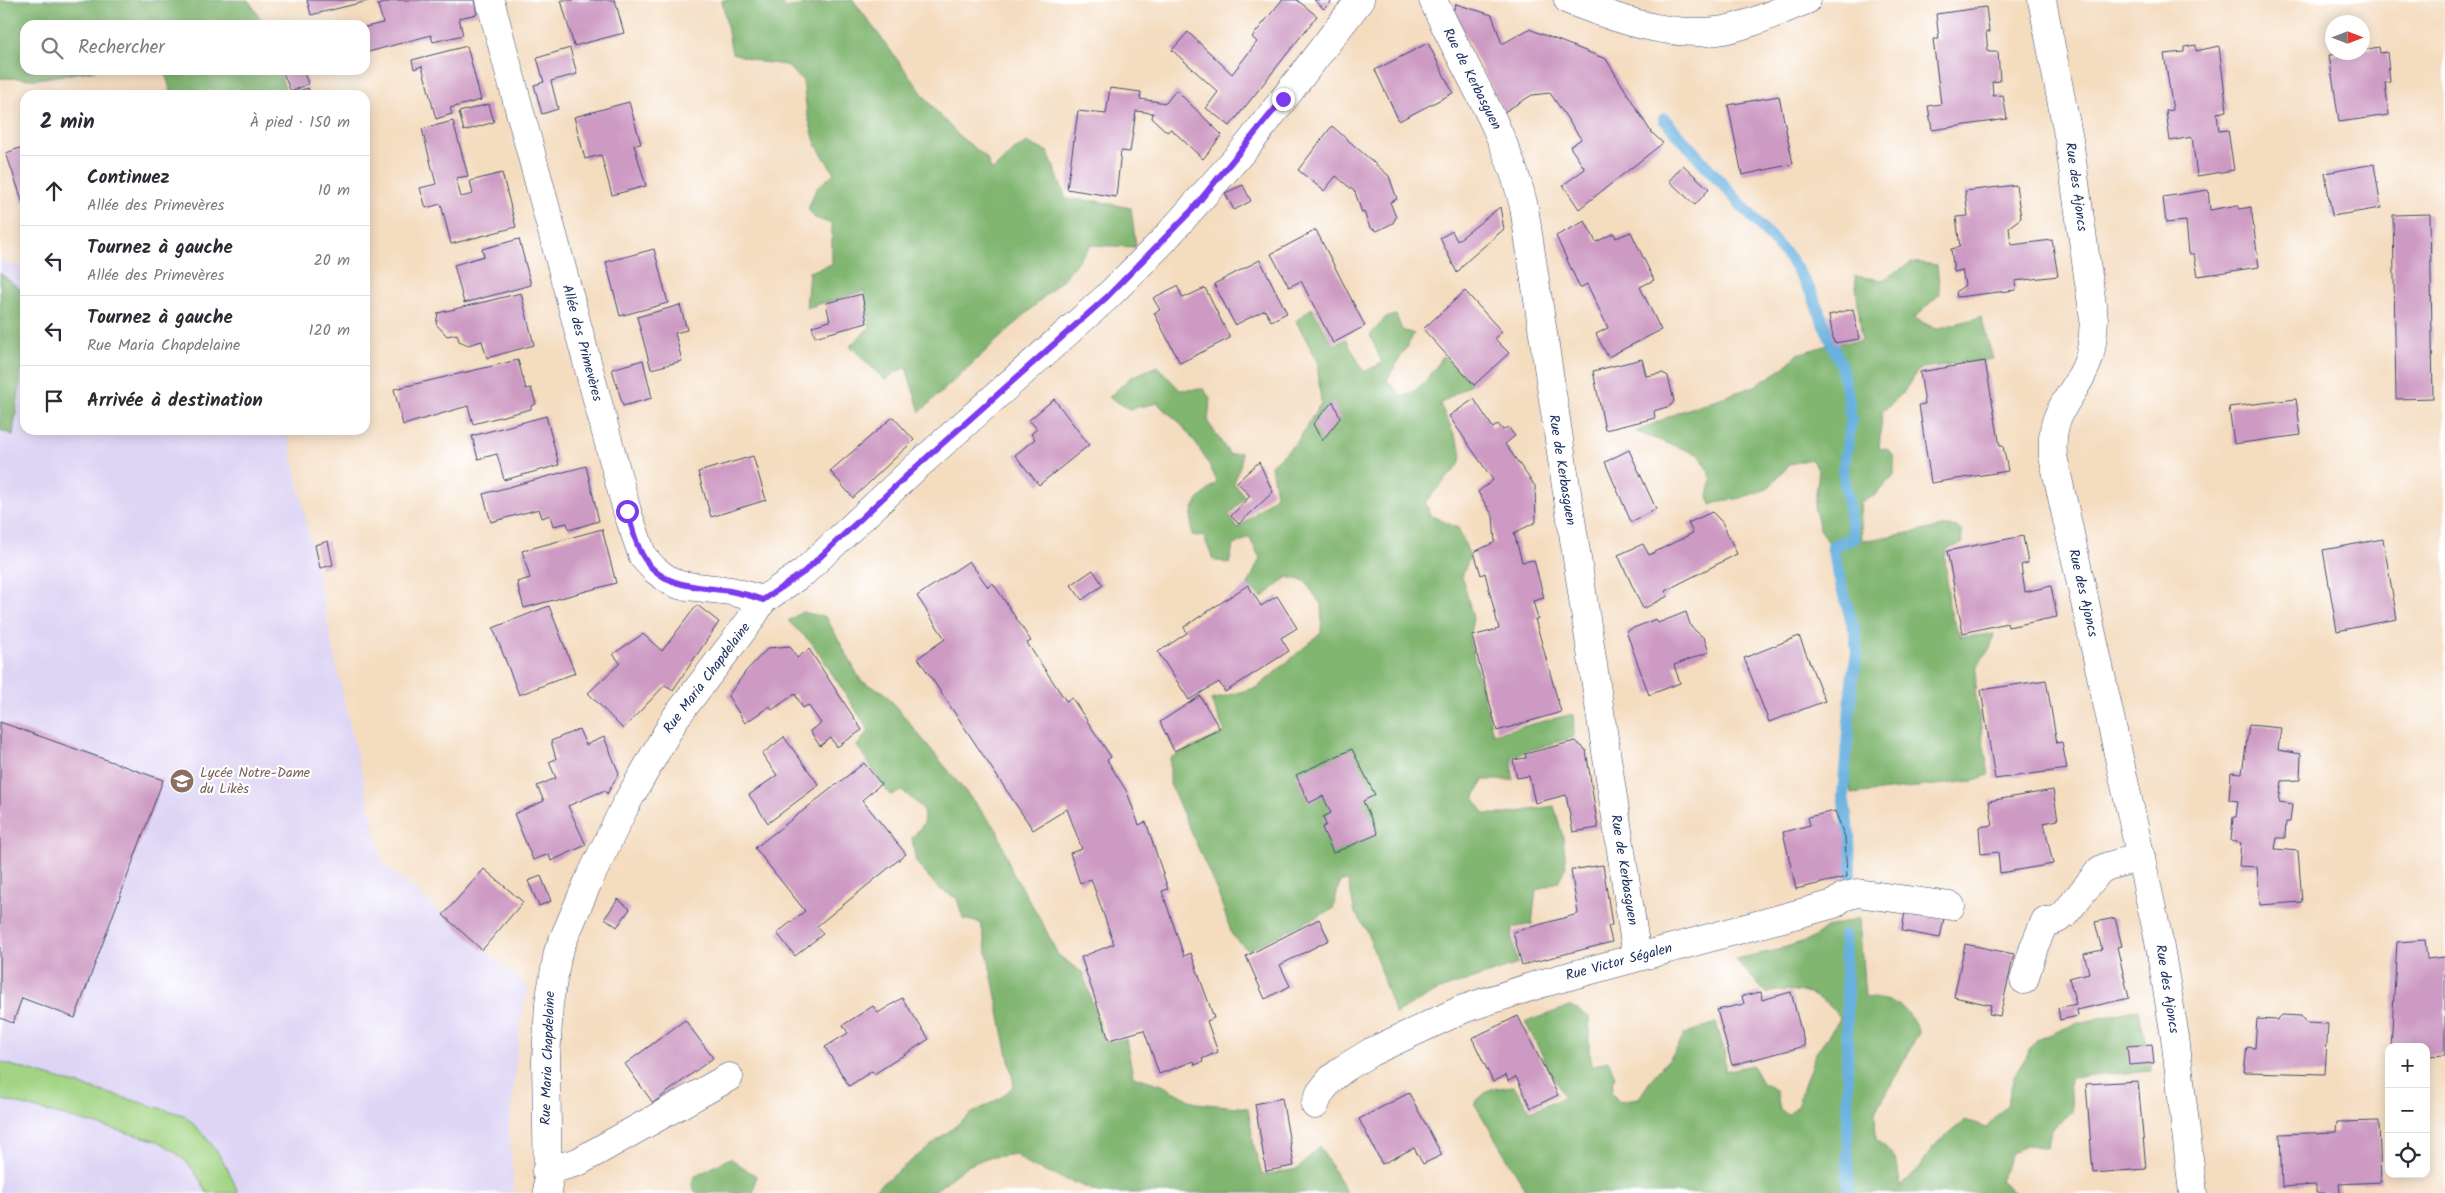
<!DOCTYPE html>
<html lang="fr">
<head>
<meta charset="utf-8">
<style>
  :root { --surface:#fff; --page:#f7f7f7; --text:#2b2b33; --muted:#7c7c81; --line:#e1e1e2 }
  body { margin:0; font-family:Kalam,sans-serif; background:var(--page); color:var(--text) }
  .controls { position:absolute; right:15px; bottom:15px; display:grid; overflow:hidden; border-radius:10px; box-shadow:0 2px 12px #0003 }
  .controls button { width:45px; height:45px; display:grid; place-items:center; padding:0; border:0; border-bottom:1px solid var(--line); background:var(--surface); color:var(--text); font:25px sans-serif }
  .compass { position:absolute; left:2325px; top:15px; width:45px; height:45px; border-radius:50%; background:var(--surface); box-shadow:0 2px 12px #0003; rotate:90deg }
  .stop { position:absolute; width:15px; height:15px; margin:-11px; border:4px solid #7c3aed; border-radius:50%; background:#fff }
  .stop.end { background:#7c3aed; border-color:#fff; box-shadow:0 1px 5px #0008 }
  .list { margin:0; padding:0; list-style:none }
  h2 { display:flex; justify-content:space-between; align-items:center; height:65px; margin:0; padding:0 20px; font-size:21px }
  h2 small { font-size:16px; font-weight:400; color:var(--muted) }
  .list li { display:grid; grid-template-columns:32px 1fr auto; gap:15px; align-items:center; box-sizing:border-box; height:70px; padding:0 20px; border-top:1px solid var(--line) }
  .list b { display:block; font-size:19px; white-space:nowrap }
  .list p { margin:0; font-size:16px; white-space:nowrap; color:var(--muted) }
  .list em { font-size:16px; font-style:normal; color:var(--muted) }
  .icon { flex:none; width:28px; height:28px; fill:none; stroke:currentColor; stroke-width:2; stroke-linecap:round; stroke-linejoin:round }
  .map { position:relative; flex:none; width:2445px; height:1193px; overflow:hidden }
  .search { position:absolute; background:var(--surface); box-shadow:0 2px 12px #0003; left:20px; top:20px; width:350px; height:55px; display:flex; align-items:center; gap:12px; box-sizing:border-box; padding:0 18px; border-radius:15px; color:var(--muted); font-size:19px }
  .panel { position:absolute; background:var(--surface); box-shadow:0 2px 12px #0003; left:20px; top:90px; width:350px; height:345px; border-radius:15px }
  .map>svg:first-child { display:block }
  .built { fill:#ded5f5 }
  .green { fill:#a2d483; stroke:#5e8270 }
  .forest { fill:#81b671; stroke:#4e7268 }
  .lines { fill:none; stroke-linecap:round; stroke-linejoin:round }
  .stream { stroke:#67b1df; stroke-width:12 }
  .building { fill:#cd9ac3 }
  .minor-casing { stroke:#3c496d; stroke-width:29 }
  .minor { stroke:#fff; stroke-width:28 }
  .route { stroke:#7c3aed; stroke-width:6 }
  .labels { text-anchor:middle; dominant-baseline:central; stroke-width:4.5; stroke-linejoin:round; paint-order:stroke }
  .street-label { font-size:14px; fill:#1b2f5e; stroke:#fff }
  .education-label { font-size:14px; fill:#785e54; stroke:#fff; text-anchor:start }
</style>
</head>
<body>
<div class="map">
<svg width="2445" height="1193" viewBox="0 0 2445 1193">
  <rect width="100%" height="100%" fill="#fff"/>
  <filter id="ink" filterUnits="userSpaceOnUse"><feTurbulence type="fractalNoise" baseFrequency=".02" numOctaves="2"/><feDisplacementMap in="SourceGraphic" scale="10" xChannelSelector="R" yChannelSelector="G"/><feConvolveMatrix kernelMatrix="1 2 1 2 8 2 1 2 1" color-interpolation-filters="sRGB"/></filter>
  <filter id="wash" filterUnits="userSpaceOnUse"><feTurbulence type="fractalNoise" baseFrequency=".0096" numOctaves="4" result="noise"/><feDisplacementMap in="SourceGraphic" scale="20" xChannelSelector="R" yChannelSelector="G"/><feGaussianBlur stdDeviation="1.12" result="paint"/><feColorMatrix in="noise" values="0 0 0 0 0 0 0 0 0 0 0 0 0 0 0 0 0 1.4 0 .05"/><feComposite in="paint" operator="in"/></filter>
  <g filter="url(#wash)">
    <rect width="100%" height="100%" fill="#f4dcbf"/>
    <!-- built -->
    <path class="built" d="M0,260L25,269V430H287L344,700L383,863L529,988L522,1013L509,1129L514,1193H0Z"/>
    <!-- green -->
    <path class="green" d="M0,1062L184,1115C209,1138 227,1161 238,1193H207C194,1167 183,1156 158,1141L0,1099Z"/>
    <!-- forest -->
    <path class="forest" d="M0,0H248L265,25H25V70H96L37,79L0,78Z
      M722,0H783L784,8L832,1L853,0L934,109L958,135L986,157L992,171L1014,150L1028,143L1048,152L1066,199L1097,201L1131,208L1136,247L1091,245L1061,281L920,412L906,367L894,373L886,381L850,346L870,327L864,291L806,308L809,272L832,264V224L815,218L808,209L816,189L834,173L816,145L807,113L803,81L786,65L761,62L732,53Z
      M164,70H279L287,95H172Z
      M1912,262L1937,265L1940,294L1914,318L1936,329L1981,317L1993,359L1922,368L1916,373L1903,393L1882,412L1879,448L1889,450L1894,457V475L1874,496L1860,502L1862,541L1948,526L1957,527L1961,531L1962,544L1947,549L1945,556L1949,606L1953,620L1961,637L1994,634L1990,649L1977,665L1975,691L1989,775L1972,781L1851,794L1849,772L1854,700L1862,647L1840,564L1820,529L1814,507L1819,471L1811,459L1790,464L1767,489L1741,498L1721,501L1711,505L1708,496L1712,479L1700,455L1636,432L1679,412L1755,386L1785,367L1797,354L1832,344L1862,341L1855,276L1883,280Z
      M0,273L25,293V348L13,435L0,430Z
      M1312,308L1333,345L1346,339L1364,372L1382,363L1370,335L1386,317L1396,315L1402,330L1414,334L1387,380L1403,397C1422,389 1432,373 1443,356L1472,383L1440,404L1462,452L1459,465L1425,502L1432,516L1458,528L1470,556L1462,577L1473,618L1469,638L1493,734L1573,714L1574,737L1512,756L1513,780H1483L1474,799L1485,814H1506L1554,806L1563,837L1566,866L1558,882L1536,890L1532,924L1513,928L1511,934L1518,964L1439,990L1395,1014L1367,931L1355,913L1348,881H1340L1333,909L1248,950L1232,935L1218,893L1170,784V758L1225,732L1211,700L1258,687L1321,633L1322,606L1305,581L1287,577L1262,598L1248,585L1260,558L1249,537L1233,546L1229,564L1213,559L1204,537L1192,535C1189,503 1195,503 1217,482C1209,461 1193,438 1178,421C1171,414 1165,413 1158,403L1129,409L1109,397L1131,377L1157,366L1180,390L1204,389L1210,399L1208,422L1230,455L1241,452V463L1234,483L1245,497L1229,515L1238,528L1276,495L1271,465L1297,442L1321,403L1317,360L1296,321Z
      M802,612L826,617L861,681L884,692L997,830L1012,872L1041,920L1058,955L1083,973L1105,1043L1126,1039L1133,1076L1162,1085L1196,1103L1248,1108L1254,1147L1262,1175L1298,1169L1319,1146L1347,1193H1101L1030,1166L1015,1154L986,1158L965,1167L932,1193H870L971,1114L1002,1097L1014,1085L981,923L963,919L957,898L939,889L916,862L912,838L924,823L923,809L903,791L890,795L857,746L869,730L812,643L788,621Z
      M1859,918L1865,997C1895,1001 1907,1003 1919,1033L1875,1114L1876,1139C1898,1157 1897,1159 1900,1187L1920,1167L1933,1147L1965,1120L1987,1127L2007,1106L2014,1076L2037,1040L2075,1024L2138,1009L2152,1071L2070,1077L2072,1112L2053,1128L2046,1148L2029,1145L2012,1152L2000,1180L2015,1193H1528L1474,1103L1490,1089L1514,1086L1531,1111L1564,1097L1525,1022L1571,1006L1589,1017V1051L1593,1067L1608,1060L1615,1076L1611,1092L1618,1101L1639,1098L1653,1077L1675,1052L1684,1034L1716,1023L1724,1050L1725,1071L1752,1065L1762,1083L1776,1090L1780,1109L1788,1115L1797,1106L1815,1054L1840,1019C1825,993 1794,986 1766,993L1735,959L1774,951L1811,939L1827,927Z
      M730,1158L756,1176L753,1193H695L692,1182L694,1177Z"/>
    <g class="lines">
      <!-- stream -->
      <path class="stream" d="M1664,119L1790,259L1811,292L1841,365L1848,396L1851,421L1843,472L1854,538L1832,546L1841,585L1855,632L1857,653L1852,681L1843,796L1849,835L1850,875
        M1844,935L1847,991L1848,1193"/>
    </g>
    <g id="blocks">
      <!-- building -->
      <path class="building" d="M307,0H368V1L311,15Z
        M395,0H474L477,14L459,18L463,35L433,42L431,35L365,53V27L383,23L378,5Z
        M561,0H615L624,33L574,46Z
        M1282,0H1297L1317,16L1230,126L1206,108L1218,92L1172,50L1188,32L1232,74L1257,42L1252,37Z
        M1314,0H1333L1324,9Z
        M1456,4L1492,15L1502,44L1529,29L1606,59L1651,132L1663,143L1579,209L1563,185L1585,169L1570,147L1581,139L1550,93L1532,95L1504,112L1453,11Z
        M1986,7L1989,32H1986L1988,52H1998L2000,81L1992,82L1993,96L2003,95L2007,119L1932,130L1928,106L1941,104L1933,39H1939L1936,14Z
        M1428,43L1453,93L1399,121L1375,70Z
        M2196,45V51L2219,46L2227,111L2217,113L2219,131L2228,130L2234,170L2197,176L2192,137L2170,141L2166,111L2173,110L2164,54L2184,52V47Z
        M467,46L481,100L450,108L452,114L436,119L422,66L414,69L412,60Z
        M2379,47L2380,53L2387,52L2390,82L2385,83L2389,115L2339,122L2329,55L2362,52V50Z
        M570,48L577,74L551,81L558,109L542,114L534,85L544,82L537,58Z
        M282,70H303L308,84L291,92Z
        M308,88L310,95H292V93Z
        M1110,88L1141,92L1140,99L1166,103L1176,90L1222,135L1203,159L1171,129L1167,132L1152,118L1153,113L1136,111L1130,152L1121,151L1116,197L1067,189L1078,111L1106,114Z
        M1779,96L1793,164L1742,175L1728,105Z
        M629,102L641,144L634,145L646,186L612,195L601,155L585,159L574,117Z
        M489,104L494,122L464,131L459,112Z
        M453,121L468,176L456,178L461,197L473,194L470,181L502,173L516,227L451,244L441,204L426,208L420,188L436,184L422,129Z
        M1332,126L1389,176L1397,199L1390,202L1396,217L1393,223L1377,231L1370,228L1364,212L1362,213L1355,192L1336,176L1324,191L1298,170Z
        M25,146V202L23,203L6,153Z
        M2374,164L2381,208L2332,216L2325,173Z
        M1683,165L1709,189L1695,205L1669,181Z
        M1243,185L1251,201L1234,210L1225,193Z
        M2016,185L2021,218L2009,227L2011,245L2052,240L2058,276L2015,281L2016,290L1957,297L1956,292L1965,285L1962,270L1954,272L1951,249L1960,247L1956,217L1968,216L1965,191Z
        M2208,190L2210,210L2238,205L2240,209L2251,207L2259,267L2198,276L2194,254H2189L2186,221L2166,223L2163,197Z
        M1500,207L1504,229L1467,261L1457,273L1440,238L1452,231L1457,241Z
        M2430,214L2433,398L2396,399L2393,215Z
        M1585,221L1596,242L1614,233L1616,238L1631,232L1654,280L1640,287L1661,330L1608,357L1596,334L1608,328L1587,284L1580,288L1556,236Z
        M1316,230L1365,326L1333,343L1301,281L1289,287L1271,254Z
        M519,239L531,285L464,303L454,265L484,256L482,249Z
        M654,249L668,303L620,316L606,262Z
        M1260,260L1287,313L1271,321L1265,310L1235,325L1214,284Z
        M1177,286L1183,298L1205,288L1230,338L1180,363L1154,313L1160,310L1153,298Z
        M1465,291L1502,332L1495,339L1509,353L1474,385L1423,329Z
        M521,293L534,345L487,358L482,341L468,345L459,341L457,334L447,336L436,324L438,313Z
        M862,294L867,323L815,337L812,326L830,321L826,303Z
        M680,305L687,330L675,333L682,361L651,369L637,317Z
        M1853,309L1859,339L1834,343L1829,315Z
        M1642,359L1646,376L1663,373L1668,376L1674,401L1670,406L1654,411L1655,418L1605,430L1593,371Z
        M518,360L526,389L531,388L536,404L531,406V409L473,424L468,406L403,425L394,389Z
        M643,360L652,398L623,406L612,369Z
        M1985,361L2000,446H2003L2008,471L1931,483L1919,405L1925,404L1920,372Z
        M1054,399L1089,445L1039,485L1015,455L1035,439L1031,434L1037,429L1029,420Z
        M1474,399L1493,428L1498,424L1503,430L1508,427L1515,436L1505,444L1535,486L1536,522L1514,533L1522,562L1534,560L1544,598L1533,601L1538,619H1535L1561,712L1497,731L1472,636L1499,629L1485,573L1481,575L1474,552L1495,542L1493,516L1478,492L1493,480L1449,416Z
        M2296,399L2301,435L2234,444L2229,407Z
        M1333,401L1340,418L1322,441L1313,424Z
        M546,416L559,465L504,480L497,454L478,459L472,436Z
        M893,417L914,440L853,498L830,471Z
        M1629,450L1656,509L1631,522L1605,462Z
        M753,456L766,500L711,517L698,472Z
        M1259,462L1273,492L1239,524L1231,516L1250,496L1237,482Z
        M586,466L599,521L569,530L567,523L553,526L550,515L542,518L539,509L491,522L483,494Z
        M1712,512L1722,522L1737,554L1665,591L1668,596L1643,609L1618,555L1643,544L1649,555L1693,533L1688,523Z
        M602,529L616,583L524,608L517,582L530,578L522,551Z
        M2023,536L2028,563L2021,565L2025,592L2051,586L2057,617L2008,627L2007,623L1963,633L1947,551Z
        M2383,539L2397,619L2337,631L2323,550Z
        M328,541L333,565L320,568L315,545Z
        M969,561L988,587L993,583L1031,641L1027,643L1066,701L1072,698L1111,757L1107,760L1127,792L1139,825L1146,822L1168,889L1162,891L1184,956L1191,953L1214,1018L1207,1021L1218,1052L1202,1059L1203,1062L1195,1065L1194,1061L1159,1074L1144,1030L1109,1040L1081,957L1114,944L1091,879L1080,883L1070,853L1082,849L1067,809L1033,830L918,658L945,639L917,596Z
        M1093,570L1103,585L1082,600L1071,585Z
        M1248,585L1261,606L1277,596L1297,628L1281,638L1289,651L1225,692L1219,682L1189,700L1158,652L1187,633L1184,627Z
        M697,605L719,622L673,690L665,685L623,729L588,693L620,663L613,654L643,634L662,651Z
        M549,606L575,673L519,695L493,628Z
        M1686,612L1691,627L1704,638L1709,652L1674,665L1680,683L1649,695L1626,631L1656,619L1658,623Z
        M1799,636L1825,701L1769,722L1744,658Z
        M790,646L797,658L809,649L862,730L837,747L831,738L820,746L810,731L821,723L808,705L803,708L795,694L772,710L770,706L745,723L728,696L746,671L768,648Z
        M2046,680L2057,743L2062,742L2067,769L1995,779L1981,690Z
        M1200,696L1220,729L1174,751L1160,722Z
        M0,722L163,780L75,1018L22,998L13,1023L0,1018Z
        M2249,725L2281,728L2278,750L2301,754L2300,780L2282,781L2279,802L2292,804L2290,822H2286L2285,838H2277L2275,849L2298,851L2302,902L2260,905L2257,867L2239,866L2241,843L2231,841L2233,817H2236L2238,801L2229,800L2231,772L2242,773Z
        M579,729L586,745L604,737L619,773L607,794L605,790L568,806L586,845L551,861L549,854L533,860L514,814L544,801L537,786L556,778L549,762L556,759L551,741Z
        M784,737L819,785L768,823L749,795L777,775L762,754Z
        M1575,741L1586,750L1598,828L1573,832L1566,795L1535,803L1529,776L1517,778L1513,760L1526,758L1525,754Z
        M1352,749L1375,795L1363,801L1378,834L1333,853L1322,828L1326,825L1323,817L1331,813L1323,796L1309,803L1296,775Z
        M864,763L881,784L862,800L906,854L817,926L823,934L795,956L777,933L805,911L755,848Z
        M2053,790L2058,820L2044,823L2053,864L2000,873L1998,852L1981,854L1979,827L1993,825L1989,801Z
        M1835,811L1845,837L1847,877L1796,889L1783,832L1810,825L1808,817Z
        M1603,865L1612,925L1608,926L1612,942L1522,965L1513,932L1578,914L1571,870Z
        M484,869L523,902L482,950L443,915Z
        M541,876L551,901L539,906L528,881Z
        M618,899L630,909L617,927L605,918Z
        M1905,911L1944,918L1940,938L1902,931Z
        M2115,918L2122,946L2117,947L2129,998L2077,1010L2078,1016L2060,1020L2058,1008L2076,1004L2069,978L2089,973L2084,954L2102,950L2095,922Z
        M1319,919L1329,940L1280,965L1290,986L1265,999L1246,956Z
        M2425,940L2427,959L2445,957V1055L2426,1056V1047H2391L2397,942Z
        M1965,944L2014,954L2000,1016L1989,1014L1991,1005L1954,997Z
        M1761,992L1762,1000L1791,992L1805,1046L1732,1065L1717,1010L1744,1004L1742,996Z
        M902,998L929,1039L874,1074L872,1071L849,1086L825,1047L848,1033L843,1025L873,1006L878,1013Z
        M2282,1015L2301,1016L2306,1023L2328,1024L2325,1074L2244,1072L2247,1047L2255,1048L2257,1019L2277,1020Z
        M1518,1016L1558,1095L1531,1108L1516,1077L1508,1081L1506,1075L1493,1082L1472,1038Z
        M685,1020L713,1058L653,1103L625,1064Z
        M2152,1044L2154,1063L2129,1065L2127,1046Z
        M2138,1081L2146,1169L2093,1173L2086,1084Z
        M1409,1093L1442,1155L1423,1164L1414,1148L1382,1164L1359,1119Z
        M1282,1098L1294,1166L1266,1171L1255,1104Z
        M2379,1121L2381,1182L2339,1184L2340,1193H2316V1185L2282,1187L2280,1134L2336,1132L2337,1122Z"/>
    </g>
  </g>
  <g filter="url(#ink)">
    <use href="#blocks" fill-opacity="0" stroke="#3c496d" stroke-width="1"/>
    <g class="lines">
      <defs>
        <path id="minor" d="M490,0L627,511L643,557L655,570L666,578L679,585L731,591L763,600
          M1433,0C1464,69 1507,133 1524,207L1637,957
          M1568,0C1614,18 1666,37 1717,31C1748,27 1778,11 1807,0
          M2042,0L2069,140L2094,319C2093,333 2093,347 2088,361C2074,400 2049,407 2053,456L2159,941L2175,1037L2193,1193
          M2024,980L2034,947L2045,921L2056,920L2064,915L2100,870L2108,866L2141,857
          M1315,1105L1320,1093L1331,1079L1345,1068L1371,1052L1463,1009L1540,984L1834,904L1843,897L1857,893L1951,906
          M546,1171L578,1162L729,1077
          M548,1193L546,1061L549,1003L558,952L588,882L626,804L676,717L749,622L763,600L804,572L821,556L915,468L1107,297L1162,242L1248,145L1360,0"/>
      </defs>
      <!-- minor casing -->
      <use href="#minor" class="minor-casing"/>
      <!-- minor -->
      <use href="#minor" class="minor"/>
    </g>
  </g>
  <g class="lines" filter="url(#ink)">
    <!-- route -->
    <path class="route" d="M627,511C632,527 635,544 644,558C663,589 699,586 730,591C741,593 752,596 763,600L804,572L915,468L1107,297L1192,210L1283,99"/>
  </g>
  <!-- icons -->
  <defs>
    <symbol id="school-disc" viewBox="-11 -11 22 22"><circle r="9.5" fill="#8d6e63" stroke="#fff"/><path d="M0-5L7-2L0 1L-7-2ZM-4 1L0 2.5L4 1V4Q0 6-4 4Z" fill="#fff"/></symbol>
  </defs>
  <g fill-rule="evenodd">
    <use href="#school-disc" x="168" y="767" width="28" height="28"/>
  </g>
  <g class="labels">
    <!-- street labels -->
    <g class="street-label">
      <text transform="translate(1472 79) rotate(63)">Rue de Kerbasguen</text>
      <text transform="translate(2076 187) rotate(82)">Rue des Ajoncs</text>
      <text transform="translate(582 343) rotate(75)">Allée des Primevères</text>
      <text transform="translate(1562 470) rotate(81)">Rue de Kerbasguen</text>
      <text transform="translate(2083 593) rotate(77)">Rue des Ajoncs</text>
      <text transform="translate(707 678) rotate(-53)">Rue Maria Chapdelaine</text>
      <text transform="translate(1624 870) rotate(81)">Rue de Kerbasguen</text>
      <text transform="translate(1619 962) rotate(-15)">Rue Victor Ségalen</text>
      <text transform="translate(2167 989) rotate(81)">Rue des Ajoncs</text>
      <text transform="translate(548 1058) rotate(-88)">Rue Maria Chapdelaine</text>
    </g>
    <!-- education labels -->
    <g class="education-label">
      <text x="200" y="773">Lycée Notre-Dame<tspan x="200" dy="16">du Likès</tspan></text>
    </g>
  </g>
</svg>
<div class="controls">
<button>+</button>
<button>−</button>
<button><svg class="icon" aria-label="locate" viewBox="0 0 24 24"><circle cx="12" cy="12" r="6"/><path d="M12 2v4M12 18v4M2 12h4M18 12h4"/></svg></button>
</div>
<svg class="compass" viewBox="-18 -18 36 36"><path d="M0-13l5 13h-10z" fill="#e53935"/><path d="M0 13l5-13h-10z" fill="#7c7c81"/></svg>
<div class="stop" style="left:627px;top:511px"></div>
<div class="stop end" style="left:1283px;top:99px"></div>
<div class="search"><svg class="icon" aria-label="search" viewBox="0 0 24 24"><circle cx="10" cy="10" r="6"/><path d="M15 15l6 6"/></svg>Rechercher</div>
<section class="panel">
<h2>2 min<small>À pied · 150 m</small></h2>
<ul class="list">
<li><svg class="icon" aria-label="ahead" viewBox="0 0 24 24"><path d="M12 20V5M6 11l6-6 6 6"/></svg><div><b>Continuez</b><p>Allée des Primevères</p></div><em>10 m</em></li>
<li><svg class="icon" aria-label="left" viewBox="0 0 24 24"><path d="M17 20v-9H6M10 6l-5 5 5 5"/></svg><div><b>Tournez à gauche</b><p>Allée des Primevères</p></div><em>20 m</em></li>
<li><svg class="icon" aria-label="left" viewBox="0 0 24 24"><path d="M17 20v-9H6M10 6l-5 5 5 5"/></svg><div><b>Tournez à gauche</b><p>Rue Maria Chapdelaine</p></div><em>120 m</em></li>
<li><svg class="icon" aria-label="arrive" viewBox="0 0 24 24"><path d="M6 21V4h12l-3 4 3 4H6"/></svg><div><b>Arrivée à destination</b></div></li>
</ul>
</section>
</div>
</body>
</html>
